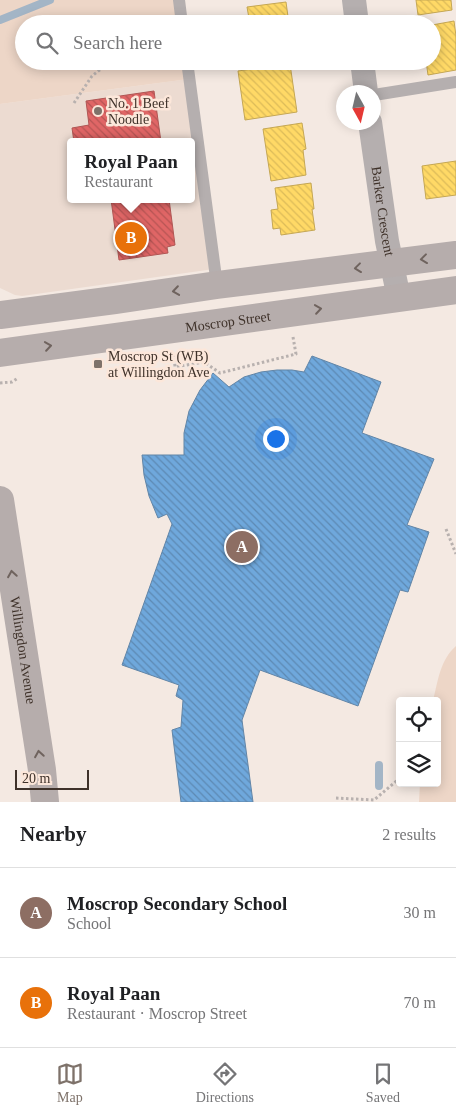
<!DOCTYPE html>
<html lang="en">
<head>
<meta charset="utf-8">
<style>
  :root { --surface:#fff; --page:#f2f2f2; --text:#202124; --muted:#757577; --line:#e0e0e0; --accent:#7e726a }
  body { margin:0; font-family:Georgia,serif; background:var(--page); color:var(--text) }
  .controls { position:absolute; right:15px; bottom:15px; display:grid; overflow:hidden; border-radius:5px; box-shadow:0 2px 12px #0003 }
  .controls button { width:45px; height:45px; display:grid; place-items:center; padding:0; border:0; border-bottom:1px solid var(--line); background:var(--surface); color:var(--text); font:25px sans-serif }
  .compass { position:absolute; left:336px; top:85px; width:45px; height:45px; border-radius:50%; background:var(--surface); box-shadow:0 2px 12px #0003; rotate:172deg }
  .scale { position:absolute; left:15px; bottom:12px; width:74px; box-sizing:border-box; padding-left:5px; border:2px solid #3f322a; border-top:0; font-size:14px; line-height:18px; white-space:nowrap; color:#3f322a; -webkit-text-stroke:4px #fce7da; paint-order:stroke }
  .you { position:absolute; left:275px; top:438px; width:18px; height:18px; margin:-12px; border:4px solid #fff; border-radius:50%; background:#1a73e8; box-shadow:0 0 0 8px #1a73e833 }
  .badge { display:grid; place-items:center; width:32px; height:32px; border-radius:50%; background:var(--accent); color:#fff; font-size:16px; font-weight:700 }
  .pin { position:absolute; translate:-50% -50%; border:2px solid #fff; box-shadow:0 1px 5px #0006 }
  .popup { position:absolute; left:67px; top:138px; width:128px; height:65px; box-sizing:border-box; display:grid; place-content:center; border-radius:5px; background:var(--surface); filter:drop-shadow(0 1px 4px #0005); font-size:16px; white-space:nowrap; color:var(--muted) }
  .popup b { font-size:19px; color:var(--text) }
  .popup::after { content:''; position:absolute; left:50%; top:100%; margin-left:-10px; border:10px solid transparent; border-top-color:var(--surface) }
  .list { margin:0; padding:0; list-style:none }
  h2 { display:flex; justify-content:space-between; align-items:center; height:65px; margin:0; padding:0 20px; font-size:21px }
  h2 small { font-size:16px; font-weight:400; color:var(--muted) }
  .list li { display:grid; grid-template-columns:32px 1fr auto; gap:15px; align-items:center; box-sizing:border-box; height:90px; padding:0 20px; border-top:1px solid var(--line) }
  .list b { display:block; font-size:19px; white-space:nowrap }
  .list p { margin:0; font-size:16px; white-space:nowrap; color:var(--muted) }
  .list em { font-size:16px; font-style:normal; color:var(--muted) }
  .icon { flex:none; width:28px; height:28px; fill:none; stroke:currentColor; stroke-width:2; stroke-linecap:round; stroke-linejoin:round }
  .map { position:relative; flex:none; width:456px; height:802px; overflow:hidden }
  .search { position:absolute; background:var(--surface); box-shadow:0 2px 12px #0003; left:15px; right:15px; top:15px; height:55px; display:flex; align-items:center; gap:12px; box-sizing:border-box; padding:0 18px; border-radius:28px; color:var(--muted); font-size:19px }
  .sheet { height:245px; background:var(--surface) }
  nav { display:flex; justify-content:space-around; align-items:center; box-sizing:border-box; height:70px; border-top:1px solid var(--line); background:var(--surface); font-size:14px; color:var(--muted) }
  nav a { display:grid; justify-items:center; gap:2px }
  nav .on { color:var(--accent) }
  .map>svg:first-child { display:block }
  .commercial { fill:#ecdbd1; fill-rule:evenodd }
  .park { fill:#edd6c7 }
  .homes { fill:url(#homes-back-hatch); stroke:#c5a754 }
  .shops { fill:url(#shops-back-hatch); stroke:#b05654 }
  .schools { fill:url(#schools-back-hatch); stroke:#6185a7 }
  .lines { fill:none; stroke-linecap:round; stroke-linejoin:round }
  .stream { stroke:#a3b5c6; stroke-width:8 }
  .path { stroke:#b8b1af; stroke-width:3; stroke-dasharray:2.5 2.5; stroke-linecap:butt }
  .lane { stroke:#b5afaf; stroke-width:12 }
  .street { stroke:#b5afaf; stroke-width:24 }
  .secondary { stroke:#b6adac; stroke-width:28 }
  .oneway { stroke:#6f635e }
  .poi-dot { fill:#7e726a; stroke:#fce7da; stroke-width:2 }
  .labels { text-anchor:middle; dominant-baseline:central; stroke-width:5; stroke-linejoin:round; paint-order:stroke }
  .poi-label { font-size:14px; fill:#3f322a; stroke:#fce7da; text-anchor:start }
  .street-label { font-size:14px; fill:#3f322a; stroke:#fce7da }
</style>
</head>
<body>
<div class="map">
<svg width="456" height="802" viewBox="0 0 456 802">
  <defs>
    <pattern id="homes-back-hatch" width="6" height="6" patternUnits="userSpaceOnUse" patternTransform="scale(1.25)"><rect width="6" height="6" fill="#ffd966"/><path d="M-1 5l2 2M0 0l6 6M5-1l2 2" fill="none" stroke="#dcbb59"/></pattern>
    <pattern id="shops-back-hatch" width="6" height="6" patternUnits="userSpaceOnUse" patternTransform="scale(1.25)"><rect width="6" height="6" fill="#e06666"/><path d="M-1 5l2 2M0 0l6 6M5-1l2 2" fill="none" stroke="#b75554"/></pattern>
    <pattern id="schools-back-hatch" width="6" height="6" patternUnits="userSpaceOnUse" patternTransform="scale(1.25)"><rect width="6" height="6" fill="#6fa8dc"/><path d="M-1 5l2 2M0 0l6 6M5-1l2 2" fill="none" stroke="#5d89b3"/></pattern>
  </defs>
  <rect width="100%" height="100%" fill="#f4e9e2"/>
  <!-- commercial -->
  <path class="commercial" d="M189,79L214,269L22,296L15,295L0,288V104ZM71,142H191V199H71Z"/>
  <!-- park -->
  <path class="park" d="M0,0H179L182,24H24V61H187L189,79L0,104Z
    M456,646V802H419L420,783H437V701H433C438,681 440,660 456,646Z"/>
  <!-- homes -->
  <path class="homes" d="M416,0H451L452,10L418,15Z
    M286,2L289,24H250L247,7Z
    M454,21L456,36V70L428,75L426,61H432V25Z
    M290,64L297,112L245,120L238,71Z
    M302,123L306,149L303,150L306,175L271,181L263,129Z
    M456,161V195L426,199L422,166Z
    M311,183L314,209H312L315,230L281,235L280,228L273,229L271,210L278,209L275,188Z"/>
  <!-- shops -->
  <path class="shops" d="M154,91L161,142H74L72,128L89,125L86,101Z
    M111,199H169L175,245L167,247L168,253L119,260Z"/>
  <!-- schools -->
  <path class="schools" d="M312,356L381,382L362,433L434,459L407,525L429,532L408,592L400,590L358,706L260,670L242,720L253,802H181L172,730L181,727L183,700L176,696L179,685L122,665L172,524L167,514L158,518L149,496L144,475L142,455H184V433L189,411L200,390L213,373L229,387L244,377L261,372L277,370H292L304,372Z"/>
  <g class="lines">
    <!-- stream -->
    <path class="stream" d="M0,20L50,0
      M379,765V786"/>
    <!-- path -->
    <path class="path" d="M74,103L92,76L111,61
      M174,354L175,367L204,362L220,373L296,354L293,337
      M0,383L12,382L18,378
      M446,529L456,554
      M336,798L374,800L400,778"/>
    <!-- lane -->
    <path class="lane" d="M179,0L182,24
      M187,61L217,285
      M374,95L456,82"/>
    <!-- street -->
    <g class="street">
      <path d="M354,0L357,24"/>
      <path d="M362,61L366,92"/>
      <path id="s1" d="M370,122L387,241L399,298"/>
    </g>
    <!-- secondary -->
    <g class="secondary">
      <path d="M0,315L115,300L217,285L456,255"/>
      <path id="s2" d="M0,353L456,290"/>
      <path id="s3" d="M0,500L42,770L45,802"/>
    </g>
  </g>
  <!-- one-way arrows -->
  <defs><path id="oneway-chevron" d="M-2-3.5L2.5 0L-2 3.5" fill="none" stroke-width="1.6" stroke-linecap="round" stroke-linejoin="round" transform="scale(1.25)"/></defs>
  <g class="oneway">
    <use href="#oneway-chevron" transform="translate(424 259) rotate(173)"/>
    <use href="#oneway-chevron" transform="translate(358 268) rotate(173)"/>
    <use href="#oneway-chevron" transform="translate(176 291) rotate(172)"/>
    <use href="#oneway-chevron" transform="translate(318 309) rotate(-8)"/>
    <use href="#oneway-chevron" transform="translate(48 346) rotate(-8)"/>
    <use href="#oneway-chevron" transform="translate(12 574) rotate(-99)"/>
    <use href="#oneway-chevron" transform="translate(39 754) rotate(-99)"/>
  </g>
  <!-- markers -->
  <g class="poi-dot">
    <circle cx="98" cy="111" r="5"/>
    <rect x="93" y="359" width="10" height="10" rx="2.5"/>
  </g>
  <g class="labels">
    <!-- poi labels -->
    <g class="poi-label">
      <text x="108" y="103">No. 1 Beef<tspan x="108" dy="16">Noodle</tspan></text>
      <text x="108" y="356">Moscrop St (WB)<tspan x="108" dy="16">at Willingdon Ave</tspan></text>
    </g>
    <!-- street labels -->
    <g class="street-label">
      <text stroke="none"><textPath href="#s1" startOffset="90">Barker Crescent</textPath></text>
      <text stroke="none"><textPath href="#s2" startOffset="230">Moscrop Street</textPath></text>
      <text stroke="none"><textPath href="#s3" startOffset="152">Willingdon Avenue</textPath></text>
    </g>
  </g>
</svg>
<div class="controls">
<button><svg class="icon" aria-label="locate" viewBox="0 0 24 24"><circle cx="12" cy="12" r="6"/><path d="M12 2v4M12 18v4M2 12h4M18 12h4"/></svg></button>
<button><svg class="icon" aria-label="layers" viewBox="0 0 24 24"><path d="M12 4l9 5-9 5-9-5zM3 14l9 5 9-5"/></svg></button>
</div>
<svg class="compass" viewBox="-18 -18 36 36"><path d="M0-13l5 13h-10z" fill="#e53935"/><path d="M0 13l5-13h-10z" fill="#757577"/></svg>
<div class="scale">20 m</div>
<div class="you"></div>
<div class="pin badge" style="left:242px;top:547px;background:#8d6e63">A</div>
<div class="pin badge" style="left:131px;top:238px;background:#e8710a">B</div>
<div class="popup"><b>Royal Paan</b>Restaurant</div>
<div class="search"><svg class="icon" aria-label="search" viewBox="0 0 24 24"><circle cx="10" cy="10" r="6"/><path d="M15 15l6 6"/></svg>Search here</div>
</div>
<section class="sheet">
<h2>Nearby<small>2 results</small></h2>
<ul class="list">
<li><span class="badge" style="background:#8d6e63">A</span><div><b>Moscrop Secondary School</b><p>School</p></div><em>30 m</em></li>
<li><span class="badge" style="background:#e8710a">B</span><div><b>Royal Paan</b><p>Restaurant · Moscrop Street</p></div><em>70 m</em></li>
</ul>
</section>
<nav>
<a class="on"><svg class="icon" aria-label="map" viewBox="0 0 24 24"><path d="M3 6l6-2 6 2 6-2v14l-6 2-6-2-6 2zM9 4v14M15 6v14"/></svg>Map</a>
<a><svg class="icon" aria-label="directions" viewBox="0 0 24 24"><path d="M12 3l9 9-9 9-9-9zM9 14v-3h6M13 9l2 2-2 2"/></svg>Directions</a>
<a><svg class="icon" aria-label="saved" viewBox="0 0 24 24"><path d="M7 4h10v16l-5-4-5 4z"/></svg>Saved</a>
</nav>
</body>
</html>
